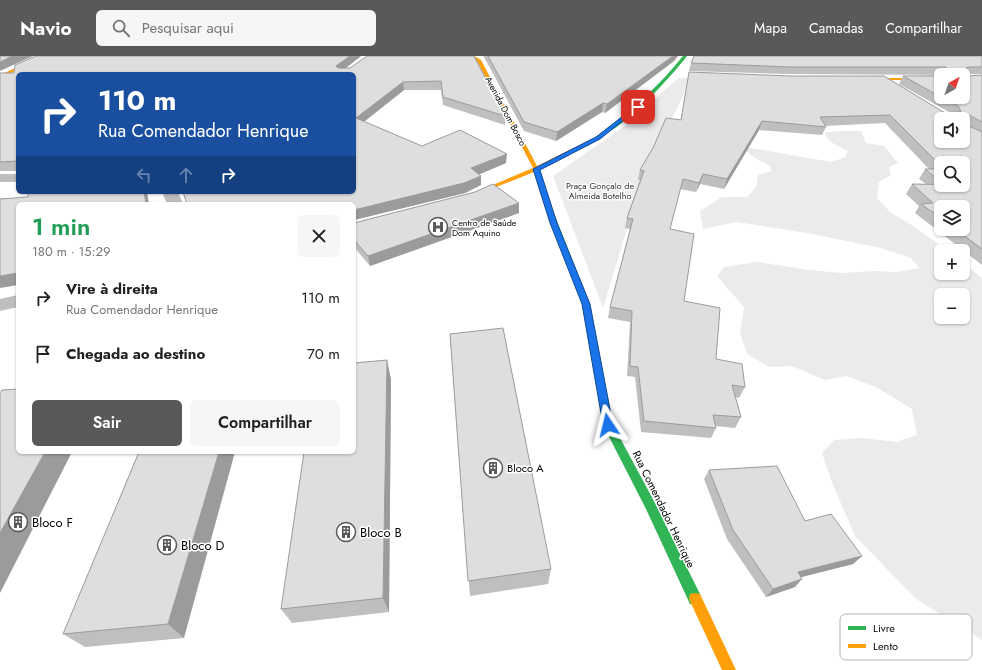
<!DOCTYPE html>
<html lang="pt">
<head>
<meta charset="utf-8">
<style>
	body { margin:0; font-family:Jost,sans-serif; background:#f6f6f6; color:#222; height:100vh; display:flex; flex-direction:column; font-size:15px; white-space:nowrap }
	* { box-sizing:border-box; margin:0 }
	p { font-size:13px; color:#767676 }
	.icon { flex:none; width:22px; height:22px; fill:none; stroke:currentColor; stroke-width:2; stroke-linecap:round; stroke-linejoin:round }
	.map { position:relative; flex:1; overflow:hidden }
	.drawer { position:absolute; left:16px; top:146px; width:340px; height:252px; display:flex; flex-direction:column; background:#fff; border-radius:6px; box-shadow:0 1px 3px #0004 }
	.drawer>* { flex:none }
	.top-card { position:absolute; left:16px; top:16px; width:340px; height:122px; border-radius:6px; box-shadow:0 1px 3px #0004; background:#1a4fa0; color:#fff; overflow:hidden }
	.needle { width:26px; rotate:40deg }
	.buttons { position:absolute; left:934px; top:12px; display:grid; gap:8px }
	.buttons a { display:grid; place-items:center; width:36px; height:36px; border-radius:6px; background:#fff; box-shadow:0 1px 3px #0004; font-size:20px }
	.pin { position:absolute; display:grid; place-items:center; width:34px; height:34px; color:#fff; margin:-17px; border-radius:8px; box-shadow:0 2px 6px #0006 }
	.me { position:absolute; width:44px; margin:-22px; rotate:350deg; stroke-linejoin:round; filter:drop-shadow(0 0 3px #0008) }
	.turn { display:flex; align-items:center; gap:14px; height:84px; padding:0 16px; font-size:18px }
	.turn .icon { width:52px; height:52px; stroke-width:2.5 }
	.turn b { display:block; font-size:28px; line-height:34px }
	.lanes { display:flex; align-items:center; height:38px; padding:0 16px; background:#0003; justify-content:center; gap:20px; direction:ltr }
	.lanes .off { opacity:.35 }
	.round { display:grid; place-items:center; flex:none; width:42px; height:42px; border-radius:6px; background:#f6f6f6 }
	.summary { display:flex; align-items:center; justify-content:space-between; height:68px; padding:0 16px }
	h1 { font-size:24px; font-weight:600; line-height:30px; color:#1e9e55 }
	.cta { display:flex; gap:8px; margin-top:auto; padding:8px 16px }
	.cta a { flex:1; height:46px; border-radius:6px; background:#595959; color:#fff; font-size:16px; font-weight:600; line-height:46px; text-align:center }
	.cta a+a { background:#f6f6f6; color:#222 }
	ul { padding:0; list-style:none }
	li { display:flex; align-items:center; gap:12px; height:56px; padding:0 16px }
	li div { flex:1 }
	li b { display:block; font-size:15px }
	li em { font-style:normal }
	header { display:flex; align-items:center; gap:24px; box-sizing:border-box; height:56px; padding:0 20px; background:#595959; color:#fff }
	header strong { font-size:19px }
	nav { display:flex; gap:22px; margin-inline-start:auto; font-size:14px }
	.search { width:280px; height:36px; background:#f6f6f6; display:flex; align-items:center; gap:10px; box-sizing:border-box; padding:0 14px; border-radius:6px; color:#767676; font-size:15px }
	.map>svg:first-child { display:block }
	.green { fill:#ebebeb; fill-rule:evenodd }
	.lines { fill:none; stroke-linecap:round; stroke-linejoin:round }
	.street { fill:#bebebe; fill-rule:evenodd }
	.fast { fill:#30b455; fill-rule:evenodd }
	.slow { fill:#ff9f0a; fill-rule:evenodd }
	.wall { fill:#bfbfbf; fill-rule:evenodd }
	.shaded-wall { fill:#9b9b9b }
	.building { fill:#dedede; stroke:#9b9b9b; fill-rule:evenodd }
	.route { fill:#1a73e8; stroke:#114b97 }
	.labels { text-anchor:middle; dominant-baseline:central; stroke-width:3; stroke-linejoin:round; paint-order:stroke }
	.far-street-label { font-size:9px; fill:#000; stroke:#fff }
	.far-park-label { font-size:9px; fill:#313131; stroke:#fff }
	.far-poi-label { font-size:9px; fill:#000; stroke:#fff; text-anchor:start }
	.poi-label { font-size:11px; fill:#000; stroke:#fff; text-anchor:start }
	.street-label { font-size:11px; fill:#000; stroke:#fff }
	.near-poi-label { font-size:13px; fill:#000; stroke:#fff; text-anchor:start }
	.key { fill:#fff; stroke:#b2b2b2; stroke-width:1 }
	.key-label { font-size:11px; fill:#000 }
</style>
</head>
<body>
<header>
<strong>Navio</strong>
<div class="search"><svg class="icon" aria-label="search" viewBox="0 0 24 24"><circle cx="10" cy="10" r="6"/><path d="M15 15l6 6"/></svg>Pesquisar aqui</div>
<nav><a>Mapa</a><a>Camadas</a><a>Compartilhar</a></nav>
</header>
<div class="map">
<svg width="982" height="614" viewBox="0 0 982 614">
	<rect width="100%" height="100%" fill="#fff"/>
	<!-- green -->
	<g class="green">
		<path d="M679,22H688L683,40L643,120L603,252L553,120L642,58L660,38Z"/>
		<path d="M849,75H861L866,87L884,90L898,107L889,111L891,119L879,126L877,142L891,157L910,168L948,195H941V217H963V207L982,222V584L916,543L855,480L833,429L822,397L834,384L862,382L897,386L917,379L912,353L876,331L846,320L825,324L792,310L770,311L748,299L740,278L744,251L717,220L724,211L757,206L809,214L842,217L873,215L896,216L919,212L911,202L881,192L807,177L737,166L703,173L700,155L722,141H747L756,131L758,119L772,115L770,110L755,102L744,94L745,91L832,106L845,101L848,95C838,89 828,88 825,76ZM941,239H963V261H941Z"/>
	</g>
	<g class="lines">
		<!-- street -->
		<g class="street">
			<rect x="0" y="118" width="18" height="8"/>
			<path d="M162,136H178L183,148H167Z"/>
			<path d="M18,239V251L0,255V243Z"/>
		</g>
		<!-- fast -->
		<g class="fast">
			<path d="M683,0H687C677,14 620,77 605,76V74C634,52 660,29 683,0Z"/>
			<path d="M550,153L553,155L590,248L613,369L654,445L700,538L701,543L700,548L695,549L690,548L646,453L603,369L582,248L547,155Z"/>
		</g>
		<!-- slow -->
		<g class="slow">
			<path d="M42,0H47L0,22V19Z"/>
			<path d="M469,0H474L481,4L537,110L596,81L605,74L610,75L600,83L539,114L553,155L552,156L547,155L534,116L469,142L464,141L533,112L477,5Z"/>
			<path d="M858,22H941V24H860Z"/>
			<path d="M695,537L700,538L736,614H722L689,543L690,538Z"/>
		</g>
	</g>
	<!-- wall -->
	<g class="wall">
		<path d="M361,0L346,12L474,0L505,60V69L443,49L441,34H404L364,66L422,90L506,107L479,118L481,129L465,137L354,164V18H18V115H0V17H14Z"/>
		<path d="M482,0H678L674,5L605,57L602,56L556,85L524,75L484,1Z"/>
		<path d="M982,0V18H967L968,20L982,19V209L915,157L919,150L906,138L912,128H926L919,123L925,113H929L885,67L825,70L826,71L822,79L759,74L724,133L700,128L696,136L680,133L670,173L684,245L716,303L745,331L739,342L735,341L741,361L735,372L715,370L716,372L711,382L641,376L635,321L627,320L630,266L608,262L610,251L630,173L625,172L627,162L640,124H638L640,114L681,64L689,16L945,57L949,56L899,28L903,20L963,19L787,18L689,15L691,7ZM941,107L963,129H941ZM941,151L963,173H941Z"/>
		<path d="M519,147V157L370,210L354,191V167Z"/>
		<path d="M450,278L551,513L548,528L470,540Z"/>
		<path d="M391,323L389,556L292,567L281,553Z"/>
		<path d="M139,396L184,582L85,591L63,578Z"/>
		<path d="M709,414L805,465L862,500L853,508L801,521L795,531L766,541L727,483L704,423Z"/>
	</g>
	<!-- shaded-wall -->
	<g class="shaded-wall">
		<path d="M12,0H33L0,15V6Z"/>
		<path d="M350,0H361L338,18L336,10Z"/>
		<path d="M673,0H678L674,5L605,57L607,48Z"/>
		<path d="M403,26L404,34L357,71L356,62Z"/>
		<path d="M603,47L602,56L556,85L557,76Z"/>
		<path d="M762,65L759,74L724,133L727,123Z"/>
		<path d="M507,98L506,107L471,122V112Z"/>
		<path d="M703,118L700,128L696,136L699,127Z"/>
		<path d="M481,120V129L465,137L354,164V154Z"/>
		<path d="M144,136H147L149,148H146Z"/>
		<path d="M519,147V157L370,210L368,200Z"/>
		<path d="M18,217V229L0,232V220Z"/>
		<path d="M387,304L391,323L389,556L383,542Z"/>
		<path d="M45,396H72L0,537V477Z"/>
		<path d="M219,396H235L184,582L168,568Z"/>
		<path d="M862,500L853,508L790,524L798,516Z"/>
		<path d="M802,523L795,531L766,541L773,533Z"/>
	</g>
	<!-- building -->
	<g class="building">
		<path d="M0,0H12L0,6Z"/>
		<path d="M36,0H350L336,10L338,12H350L367,0H474L505,60L443,41L441,25L403,26L356,62L422,90L460,74L507,98L471,112L481,120L464,127L354,154V148H187L183,136H354V18H18V105L0,106V17H14L15,9Z"/>
		<path d="M488,0H673L607,48L603,47L557,76L524,66Z"/>
		<path d="M694,0H982V11H968L966,12L968,20L982,19V66L969,59L967,60V69L982,76V193L955,173H963V151H941V162L921,148L933,147L912,128L963,129V107H941V110L890,59L820,61L826,71L762,65L727,123L703,118L699,127L683,123L670,173L694,178L684,245L720,252L716,303L742,308L745,331L732,329L741,361L713,359L716,372L644,365L638,311L630,310L632,255L610,251L633,163L627,162L644,115L640,114L654,90L666,62L681,64L689,16L790,20H884L945,57L959,56L961,55L958,50L941,41H963V19H946L947,18L946,11H790L691,7ZM941,63H963V85H941Z"/>
		<path d="M903,20H941V41Z"/>
		<path d="M925,113H941V126Z"/>
		<path d="M493,128L519,147L368,200L354,184V167L475,136Z"/>
		<path d="M28,136H144L146,148H18V217L0,220V143L28,141Z"/>
		<path d="M503,272L551,513L468,525L450,278Z"/>
		<path d="M387,304L383,542L281,553L304,396H354V307Z"/>
		<path d="M18,333V396H45L0,477V337L2,334Z"/>
		<path d="M139,396H219L168,568L63,578Z"/>
		<path d="M777,410L805,465L831,458L862,500L798,516L802,523L773,533L733,474L709,414Z"/>
	</g>
	<!-- route -->
	<path class="route" d="M636,50L640,51L600,83L540,114L557,167L590,248L613,369L612,372H605L603,369L582,248L550,167L533,113L596,81Z"/>
	<!-- icons -->
	<defs>
		<symbol id="hospital-ring" viewBox="-11 -11 22 22"><circle r="9.5" fill="#fff" stroke="#595959" stroke-width="1.5"/><path d="M-5-5h3v3.5h4V-5h3V5h-3V1.5h-4V5h-3Z" fill="#595959"/></symbol>
		<symbol id="building-ring" viewBox="-11 -11 22 22"><circle r="9.5" fill="#fff" stroke="#595959" stroke-width="1.5"/><path d="M-4-6H4V6H1V3H-1V6H-4ZM-2.5-4.3h1.7v1.8h-1.7ZM.8-4.3h1.7v1.8H.8ZM-2.5-1h1.7V.8h-1.7ZM.8-1h1.7V.8H.8Z" fill="#595959"/></symbol>
	</defs>
	<g fill-rule="evenodd">
		<use href="#hospital-ring" x="427" y="160" width="22" height="22"/>
		<use href="#building-ring" x="482" y="401" width="22" height="22"/>
		<use href="#building-ring" x="7" y="455" width="22" height="22"/>
		<use href="#building-ring" x="335" y="465" width="22" height="22"/>
		<use href="#building-ring" x="156" y="478" width="22" height="22"/>
	</g>
	<g class="labels">
		<!-- far-street labels -->
		<g class="far-street-label">
			<text transform="translate(506 55) rotate(62)">Avenida Dom Bosco</text>
		</g>
		<!-- far-park labels -->
		<g class="far-park-label">
			<text x="600" y="129">Praça Gonçalo de<tspan x="600" dy="10">Almeida Botelho</tspan></text>
		</g>
		<!-- far-poi labels -->
		<g class="far-poi-label">
			<text x="452" y="166">Centro de Saúde<tspan x="452" dy="10">Dom Aquino</tspan></text>
		</g>
		<!-- poi labels -->
		<g class="poi-label">
			<text x="507" y="412">Bloco A</text>
		</g>
		<!-- street labels -->
		<g class="street-label">
			<text transform="translate(664 453) rotate(64)">Rua Comendador Henrique</text>
		</g>
		<!-- near-poi labels -->
		<g class="near-poi-label">
			<text x="32" y="466">Bloco F</text>
			<text x="360" y="476">Bloco B</text>
			<text x="181" y="489">Bloco D</text>
		</g>
	</g>
	<!-- legend -->
	<rect x="840" y="558" width="132" height="46" rx="6" class="key"/>
	<rect x="848" y="570" width="18" height="4" fill="#30b455"/>
	<rect x="848" y="588" width="18" height="4" fill="#ff9f0a"/>
	<g class="key-label">
		<text x="873" y="576">Livre</text>
		<text x="873" y="594">Lento</text>
	</g>
</svg>
<div class="buttons">
<a><svg class="needle" viewBox="-14 -14 28 28"><path d="M0-13l5 13h-10z" fill="#e53935"/><path d="M0 13l5-13h-10z" fill="#767676"/></svg></a>
<a><svg class="icon" aria-label="sound" viewBox="0 0 24 24"><path d="M4 9h4l5-4v14l-5-4H4zM17 9q2 3 0 6"/></svg></a>
<a><svg class="icon" aria-label="search" viewBox="0 0 24 24"><circle cx="10" cy="10" r="6"/><path d="M15 15l6 6"/></svg></a>
<a><svg class="icon" aria-label="layers" viewBox="0 0 24 24"><path d="M12 4l9 5-9 5-9-5zM3 14l9 5 9-5"/></svg></a>
<a>+</a>
<a>−</a>
</div>
<div class="pin" style="left:638px;top:51px;background:#d93025"><svg class="icon" aria-label="arrive" viewBox="0 0 24 24"><path d="M6 21V4h12l-3 4 3 4H6"/></svg></div>
<svg class="me" style="left:608px;top:369px" viewBox="-20 -20 40 40"><path d="M0-17L14 15 0 8-14 15z" fill="#1a73e8" stroke="#fff" stroke-width="4"/></svg>
<div class="top-card">
<div class="turn"><svg class="icon" aria-label="right" viewBox="0 0 24 24"><path d="M7 20v-9h11M14 6l5 5-5 5"/></svg><div><b>110 m</b>Rua Comendador Henrique</div></div>
<div class="lanes"><svg class="icon off" aria-label="left" viewBox="0 0 24 24"><path d="M17 20v-9H6M10 6l-5 5 5 5"/></svg><svg class="icon off" aria-label="ahead" viewBox="0 0 24 24"><path d="M12 20V5M6 11l6-6 6 6"/></svg><svg class="icon" aria-label="right" viewBox="0 0 24 24"><path d="M7 20v-9h11M14 6l5 5-5 5"/></svg></div>
</div>
<section class="drawer">
<div class="summary"><div><h1>1 min</h1><p>180 m · 15:29</p></div><a class="round"><svg class="icon" aria-label="close" viewBox="0 0 24 24"><path d="M6 6l12 12M18 6L6 18"/></svg></a></div>
<ul>
<li><svg class="icon" aria-label="right" viewBox="0 0 24 24"><path d="M7 20v-9h11M14 6l5 5-5 5"/></svg><div><b>Vire à direita</b><p>Rua Comendador Henrique</p></div><em>110 m</em></li>
<li><svg class="icon" aria-label="arrive" viewBox="0 0 24 24"><path d="M6 21V4h12l-3 4 3 4H6"/></svg><div><b>Chegada ao destino</b></div><em>70 m</em></li>
</ul>
<div class="cta"><a>Sair</a><a>Compartilhar</a></div>
</section>
</div>
</body>
</html>
